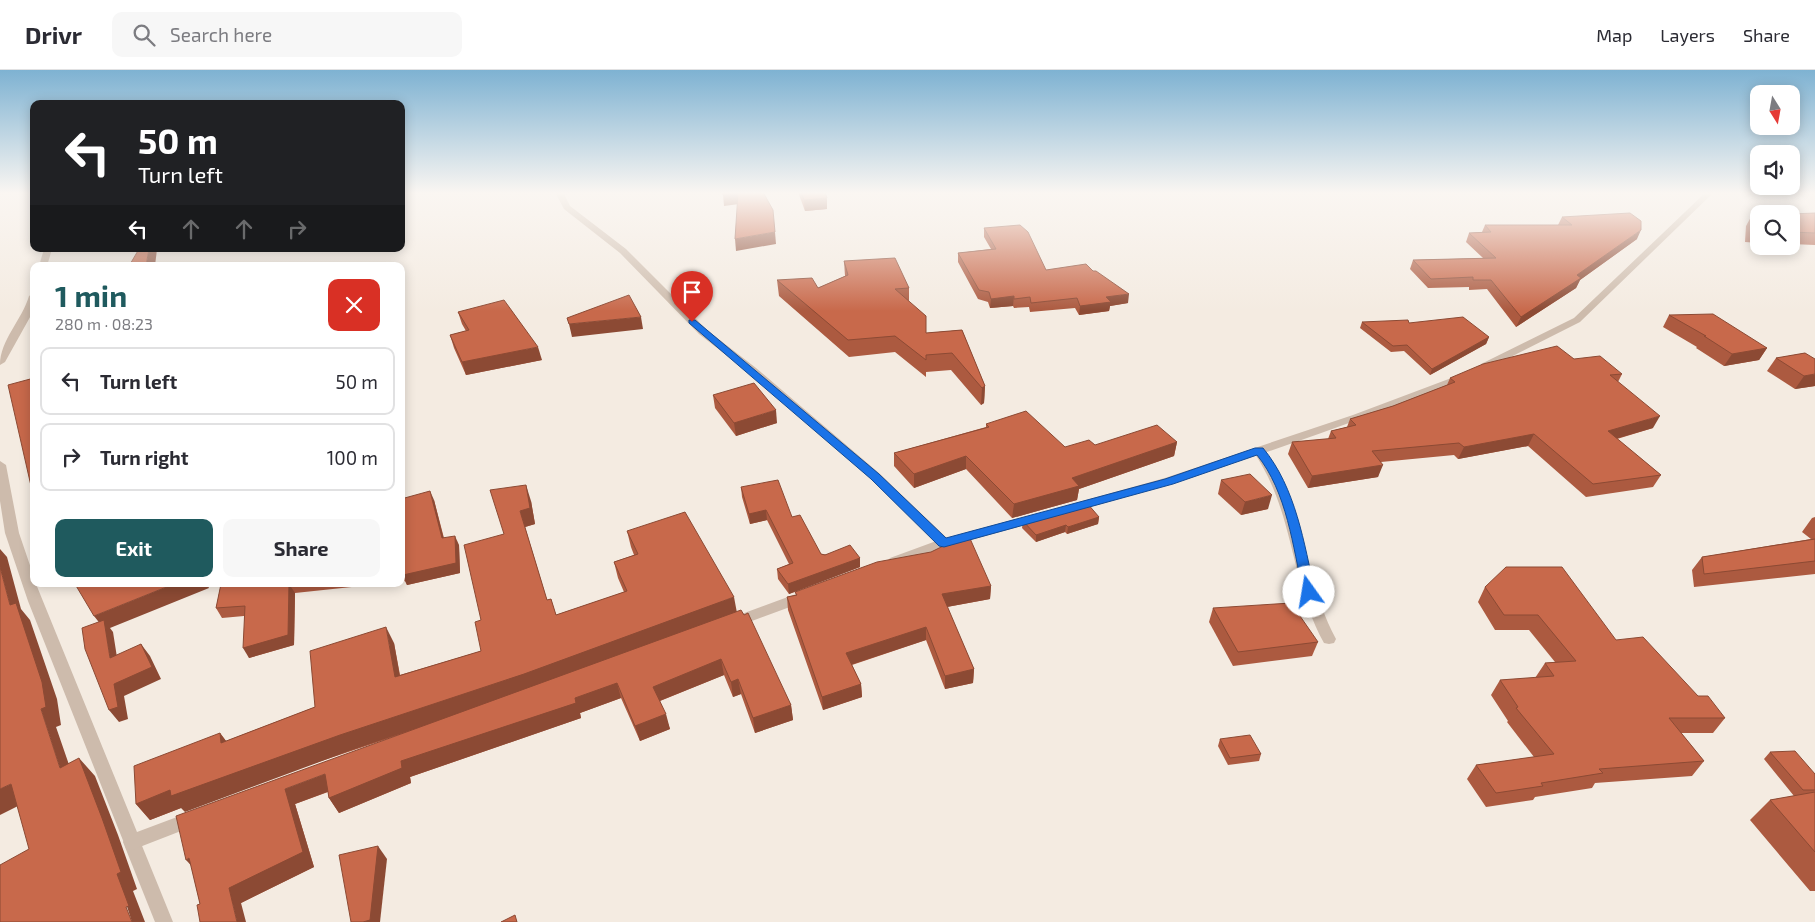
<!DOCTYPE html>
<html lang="en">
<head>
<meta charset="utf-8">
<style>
	body { margin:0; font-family:"Exo 2",sans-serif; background:#f7f7f7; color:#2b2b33; height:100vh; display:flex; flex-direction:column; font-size:19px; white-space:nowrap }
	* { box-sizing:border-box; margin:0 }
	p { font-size:16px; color:#7c7c81 }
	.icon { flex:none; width:28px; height:28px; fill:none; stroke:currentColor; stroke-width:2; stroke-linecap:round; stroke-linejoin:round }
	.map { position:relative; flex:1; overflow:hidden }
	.side { position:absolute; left:30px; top:192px; width:375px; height:325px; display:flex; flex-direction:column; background:#fff; border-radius:10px; box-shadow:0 2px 12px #0003 }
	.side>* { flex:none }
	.top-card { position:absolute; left:30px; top:30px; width:375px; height:152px; border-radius:10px; box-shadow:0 2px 12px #0003; background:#202124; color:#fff; overflow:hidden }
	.needle { width:32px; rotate:169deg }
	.tools { position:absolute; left:1750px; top:15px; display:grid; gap:10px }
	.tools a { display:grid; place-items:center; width:50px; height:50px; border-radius:10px; background:#fff; box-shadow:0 2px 12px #0003; font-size:25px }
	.pin { position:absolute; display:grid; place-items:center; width:42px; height:42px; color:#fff; margin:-51px -21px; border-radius:50% 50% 50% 0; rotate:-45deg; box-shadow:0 0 5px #0007 }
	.pin .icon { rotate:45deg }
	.me { position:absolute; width:55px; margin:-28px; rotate:347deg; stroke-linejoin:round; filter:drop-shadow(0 0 4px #0008) }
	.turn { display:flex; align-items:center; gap:18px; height:105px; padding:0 25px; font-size:22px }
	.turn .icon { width:65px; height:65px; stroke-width:2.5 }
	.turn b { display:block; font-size:35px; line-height:42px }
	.lanes { display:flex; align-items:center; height:48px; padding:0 25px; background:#0003; justify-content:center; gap:25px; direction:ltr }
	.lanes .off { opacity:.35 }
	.round { display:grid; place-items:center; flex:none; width:52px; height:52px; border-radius:10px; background:#f7f7f7 }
	.headline { display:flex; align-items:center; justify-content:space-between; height:85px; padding:0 25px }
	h1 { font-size:30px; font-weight:700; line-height:38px; color:#1f5a5e }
	.action { display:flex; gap:10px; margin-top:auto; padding:10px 25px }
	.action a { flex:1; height:58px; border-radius:10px; background:#1f5a5e; color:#fff; font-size:20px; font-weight:700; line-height:58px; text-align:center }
	.action a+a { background:#f7f7f7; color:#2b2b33 }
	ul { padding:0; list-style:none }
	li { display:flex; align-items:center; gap:15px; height:68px; margin:0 10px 8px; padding:0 15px; border:2px solid #e1e1e2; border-radius:10px }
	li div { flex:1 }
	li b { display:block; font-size:19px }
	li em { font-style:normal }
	header { display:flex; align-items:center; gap:30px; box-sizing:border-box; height:70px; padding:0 25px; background:#fff; border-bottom:1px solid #e1e1e2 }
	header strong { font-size:24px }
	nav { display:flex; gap:28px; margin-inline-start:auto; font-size:18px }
	.search { width:350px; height:45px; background:#f7f7f7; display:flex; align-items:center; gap:12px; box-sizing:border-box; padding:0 18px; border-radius:10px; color:#7c7c81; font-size:19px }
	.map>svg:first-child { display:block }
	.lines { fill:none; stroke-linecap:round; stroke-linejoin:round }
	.minor { fill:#cdbbac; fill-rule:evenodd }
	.tertiary { fill:#cdbbac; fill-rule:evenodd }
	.wall { fill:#ac5a40 }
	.shaded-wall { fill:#8c4a34 }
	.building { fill:#c8694b; stroke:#8c4a34 }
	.route { fill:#1a73e8; stroke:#114b97 }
</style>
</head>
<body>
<header>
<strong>Drivr</strong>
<div class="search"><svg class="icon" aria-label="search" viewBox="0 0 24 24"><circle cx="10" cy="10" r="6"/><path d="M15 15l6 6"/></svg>Search here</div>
<nav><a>Map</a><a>Layers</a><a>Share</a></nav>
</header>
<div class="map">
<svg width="1815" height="852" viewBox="0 0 1815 852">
	<rect width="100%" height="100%" fill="#f4ebe1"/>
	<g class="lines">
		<!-- minor -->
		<g class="minor">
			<path d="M555,122H563L570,136L626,179L707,260L756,298L879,403L949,470L951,473L949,476H939L871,409L748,302L699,264L620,183L564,139Z"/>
			<path d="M44,179H52L47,196H39Z"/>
			<path d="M34,223V240L5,292L0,295C0,270 22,250 29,226Z"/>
			<path d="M1259,377L1263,378C1307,439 1302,505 1336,569L1334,573L1329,574L1324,573C1289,509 1295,442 1253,381Z"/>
			<path d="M132,764L138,766L173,852H155L123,772L126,766Z"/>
		</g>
		<!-- tertiary -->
		<g class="tertiary">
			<path d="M1706,122H1714L1580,252L1489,298H1481V294L1574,248Z"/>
			<path d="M1462,304L1467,307L1466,309C1336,359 1206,406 1072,442L1066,438L1068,435L1165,408L1353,345Z"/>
			<path d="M0,391L6,395L19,463L34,507V514H36L137,762L193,741L199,744L202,749L199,754L132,780L126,778L28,531L5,463L0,431Z"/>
			<path d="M1038,443L1044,447L1043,450L949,476L895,496L890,494L888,491L890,488L939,470Z"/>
			<path d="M804,521L809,522L811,526L809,530L733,558L728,557L726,553L728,549Z"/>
		</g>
	</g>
	<!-- wall -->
	<g class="wall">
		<path d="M798,122H825L827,128V139L805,141Z"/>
		<path d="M1815,143V175L1791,174V144Z"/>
		<path d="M1759,144V173L1745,172L1746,156L1752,145Z"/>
		<path d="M1562,147L1637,169L1580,210L1576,218L1516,257L1487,219L1469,220V217L1428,218L1410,199L1413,190L1483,188L1466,172L1469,163L1482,162L1485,155H1558Z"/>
		<path d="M984,158L1046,200L1093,201L1128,233L1110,236L1109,241L1079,245L1075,238L1030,242L1029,237L1014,238L1013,236L990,238L988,232L978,229L958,192V183L991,179L984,167Z"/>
		<path d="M844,191L909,218V231L926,263L962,260L985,316L984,333L981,335L951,300L926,302V307L895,282L849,287L779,226L777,210L818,218L845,206Z"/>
		<path d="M458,242L542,290L466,305L454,278L450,265L466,261L462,254Z"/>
		<path d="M1669,245L1767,278L1759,290L1724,296L1696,278L1697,277L1663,257Z"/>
		<path d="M1362,252L1409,253L1489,267L1486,274L1430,305L1404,281L1391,282L1360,258Z"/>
		<path d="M1805,283L1815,316L1795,319L1767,301L1776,288Z"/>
		<path d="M1574,289L1622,304L1618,312L1653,358L1617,369L1661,405L1653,417L1586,427L1528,376L1458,389L1454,385L1381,392L1378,407L1308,418L1288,384L1292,372L1328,369L1331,361L1347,357L1350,349L1393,336L1447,315L1450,308Z"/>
		<path d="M713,325L777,353L736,366L715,338Z"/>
		<path d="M986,354L1065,377L1177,372L1174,386L1079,419L1077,430L1012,448L966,399L914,418L894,396V383L986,357Z"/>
		<path d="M1221,410L1268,439L1241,445L1218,424Z"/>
		<path d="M741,417L792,447L821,484L860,488V497L789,524L778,509L777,499L789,494L767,450L750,454L742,427Z"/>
		<path d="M401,429L434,430L444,468L459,475L460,503L407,515L405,511L401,512Z"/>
		<path d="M531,431L535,454L525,457L547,530L551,529L556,545L624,522L618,508L614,492L634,485L631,477L627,461L736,542L791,635L793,650L755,663L741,624L733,627L724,605L660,631L670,659L640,671L621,628L580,643L581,648L410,707L411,713L339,743L329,728L328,722L295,734L314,797L241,833L200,834L191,795L402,664L181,738L150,750L136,734L220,663L226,671L315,637L394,573L400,605L481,581V550L504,464Z"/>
		<path d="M1099,447L1098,454L1067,464L1065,462L1036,472L1022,458L1023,451Z"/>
		<path d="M1815,447V504L1694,517L1692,500L1702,487L1811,469L1802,462L1812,448Z"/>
		<path d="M221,514H380L295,523L294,575L249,588L244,546L222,548L216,538Z"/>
		<path d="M991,516L990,529L947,537L974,599L973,613L945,619L926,570L852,595L861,614L862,627L823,640L788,540L787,527L796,525L795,522Z"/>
		<path d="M1485,517L1616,570L1698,626L1725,648L1713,663H1681L1704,691L1692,706L1595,713L1592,718L1535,727L1533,730L1486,737L1467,709L1476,695L1534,687L1507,652L1508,651L1491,625L1500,610L1535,608L1545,593L1555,592L1529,560H1495L1478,532Z"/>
		<path d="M1213,538L1318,572L1312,586L1233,596L1209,552Z"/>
		<path d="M1220,669L1261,684L1259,691L1228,695L1218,676Z"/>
		<path d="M1770,682L1815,704V821H1810L1750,750L1770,730L1794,726L1764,689Z"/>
	</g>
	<!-- shaded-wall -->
	<g class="shaded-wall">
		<path d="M738,123L739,134L724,136L723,125Z"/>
		<path d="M827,128V139L805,141L804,130Z"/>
		<path d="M1641,160L1637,169L1580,210L1576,218L1516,257L1521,247L1577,205Z"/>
		<path d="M775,162L776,174L736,181L735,169Z"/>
		<path d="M149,179H157L155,196H146Z"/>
		<path d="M1129,224L1128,233L1110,236L1109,241L1079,245L1080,236L1106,227Z"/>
		<path d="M1014,226L1013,236L990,238L991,229Z"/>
		<path d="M641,247L643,259L572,267L569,254Z"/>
		<path d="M1489,267L1486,274L1430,305L1432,299Z"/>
		<path d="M538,277L542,290L466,305L462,292Z"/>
		<path d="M1767,278L1759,290L1724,296L1732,284Z"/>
		<path d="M1815,304V316L1795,319L1804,306Z"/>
		<path d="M985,316L984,333L981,335L982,318Z"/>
		<path d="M776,340L777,353L736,366L734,353Z"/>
		<path d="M1660,346L1653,358L1601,373L1608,361Z"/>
		<path d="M1534,364L1528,376L1458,389L1464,377Z"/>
		<path d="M1177,372L1174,386L1079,419L1077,430L1012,448L1014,434L1072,408Z"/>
		<path d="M966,386V399L914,418V404Z"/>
		<path d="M1383,395L1378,407L1308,418L1312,406Z"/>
		<path d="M526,415L531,431L535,454L525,457L520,441Z"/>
		<path d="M430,421L434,430L446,478L442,468Z"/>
		<path d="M1272,425L1268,439L1241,445L1245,432Z"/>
		<path d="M766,440L767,450L750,454L749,444Z"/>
		<path d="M1099,447L1098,454L1067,464L1068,457Z"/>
		<path d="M1066,455L1065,462L1036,472V465Z"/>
		<path d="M455,466L459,475L460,503L407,515L403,505Z"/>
		<path d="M0,479L7,487L21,539L30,550L57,629L61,655L56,657L76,715L60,698L41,639L10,535L0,497Z"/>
		<path d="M860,488V497L789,524L788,514Z"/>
		<path d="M174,514H207L209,518L110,558L113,562L119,600L110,588L105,560L94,546Z"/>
		<path d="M289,514L295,523L294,575L249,588L243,578Z"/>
		<path d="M991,516L990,529L941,538L942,524Z"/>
		<path d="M734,527L737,543L530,620L349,681L185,742L181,738L150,750L136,734L170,720L340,665Z"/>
		<path d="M386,557L394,573L403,624L395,607Z"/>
		<path d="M926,557V570L847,596L846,583Z"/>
		<path d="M141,574L150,586L161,609L124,626L128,649L119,652L109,640L114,614Z"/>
		<path d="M721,589L724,605L657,632L653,617Z"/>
		<path d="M974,599L973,613L945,619V606Z"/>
		<path d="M738,609L741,624L733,627L731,612Z"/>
		<path d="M617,613L621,628L580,643L581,648L410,707L411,713L339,743L329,728L401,691Z"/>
		<path d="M861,614L862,627L823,640L822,627Z"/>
		<path d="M791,635L793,650L755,663L753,648Z"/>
		<path d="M666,644L670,659L640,671L635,656Z"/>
		<path d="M220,663L232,679L221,673Z"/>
		<path d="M79,688L95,706L118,765L137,819L133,821L145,852H132Z"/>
		<path d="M325,704L335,719L295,734L314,797L241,833L246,852H237L229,818L285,719Z"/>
		<path d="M11,714L28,731L0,745V719Z"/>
		<path d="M378,776L387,789L380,852H363Z"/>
		<path d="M189,788L199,804L186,790Z"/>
	</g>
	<!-- building -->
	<g class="building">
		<path d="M722,122H763L773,140L775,162L735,169L738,123L723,125Z"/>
		<path d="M801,122H825L827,128L804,130Z"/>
		<path d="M1630,143L1641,151V160L1577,205L1581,208L1521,247L1491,210H1473V207L1431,209L1413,190L1496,188L1469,163L1491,162L1485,155H1572L1562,147Z"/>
		<path d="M1815,143V163L1791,162V144Z"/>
		<path d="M1759,144V161H1752V145Z"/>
		<path d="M1020,155L1028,162L1046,200L1086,194L1093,201H1096L1129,224L1106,227L1111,232L1080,236L1077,228L1031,233L1030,227L1014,229V226L991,229L989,222L979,220L958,183L996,179L984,158Z"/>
		<path d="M139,179H149L146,196H129Z"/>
		<path d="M895,188L909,218L895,219L926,246V263L962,260L985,316L982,318L952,283L926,285V290L895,266L848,270L777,210L812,208L818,218L848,205L844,191Z"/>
		<path d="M629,225L641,247L569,254L567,248Z"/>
		<path d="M504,230L538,277L462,292L450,265L469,260L458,242Z"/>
		<path d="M1713,244L1767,278L1732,284L1704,266H1706L1669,245Z"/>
		<path d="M1463,247L1489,267L1432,299L1407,275L1393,276L1362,252L1408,250L1409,253Z"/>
		<path d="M1557,276L1574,289L1600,286L1622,304L1610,305L1660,346L1608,361L1661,405L1593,414L1534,364L1464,377L1459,373L1372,381L1383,395L1312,406L1292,372L1336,368L1331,361L1356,355L1350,349L1393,336L1455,312L1450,308L1483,294Z"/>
		<path d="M1805,283L1815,289V304L1804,306L1776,288Z"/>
		<path d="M34,308V429L8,315Z"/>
		<path d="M754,313L776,340L734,353L713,325Z"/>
		<path d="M1026,341L1065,377L1089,370L1095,375L1157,355L1177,372L1072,408L1079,416L1014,434L966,386L914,404L894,383L989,357L986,354Z"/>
		<path d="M1250,404L1272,425L1245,432L1221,410Z"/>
		<path d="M778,410L792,447L800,445L821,484L825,485L850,475L860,488L788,514L777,499L793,493L766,440L749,444L741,417Z"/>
		<path d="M526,415L530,438L520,441L547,530L551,529L556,545L627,521L614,492L638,484L627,461L685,442L734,527L524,604L340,665L171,726L170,720L136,734L134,696L220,663L221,673L315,637L310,581L386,557L395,607L481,581L475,552L481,550L464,475L504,464L490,420Z"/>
		<path d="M430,421L442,468L455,466L456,493L403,505V501H401V429Z"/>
		<path d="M1087,433L1099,447L1068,457L1066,455L1036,465L1023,451Z"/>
		<path d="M968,464L991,516L942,524L974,599L945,606L926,557L846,583L861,614L822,627L787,527L797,525L795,522L877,492L931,482Z"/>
		<path d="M1815,469V491L1704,504L1702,487Z"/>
		<path d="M0,497L10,535L16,533L42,612L46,637L41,639L60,698L79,688L102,748L121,802L117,804L129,836L126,837L132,852H0V795L29,779L11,714L0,719Z"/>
		<path d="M1506,497H1562L1616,570L1643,567L1698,626H1708L1725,648H1669L1704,691L1599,699L1603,703L1541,713L1543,716L1496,723L1476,695L1554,684L1516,638L1518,637L1500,610L1554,606L1545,593L1576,591L1538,545H1504L1485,517Z"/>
		<path d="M75,514H174L94,546Z"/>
		<path d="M221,514H289L288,565L243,578L245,536L216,538Z"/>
		<path d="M1291,533L1318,572L1238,582L1213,538Z"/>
		<path d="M741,540L744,545L748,543L791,635L753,648L738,609L731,612L721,589L653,617L666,644L635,656L617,613L575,628L576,633L401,691L402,698L329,728L325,704L285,719L303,782L229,818L237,852H200L197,835L200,834L189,788L186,790L176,746Z"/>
		<path d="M104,550L110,588L141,574L152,597L114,614L118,637L109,640L85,579L82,558Z"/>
		<path d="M1250,665L1261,684L1230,688L1220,669Z"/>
		<path d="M1795,681L1815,704V720H1803L1770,682Z"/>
		<path d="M1815,722V782L1770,730Z"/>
		<path d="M378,776L370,850L363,852H351L339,785Z"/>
		<path d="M515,845L517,852H501Z"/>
	</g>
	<!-- sky -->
	<linearGradient id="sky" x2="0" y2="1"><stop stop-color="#7eb2d2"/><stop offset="0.51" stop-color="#faf6f2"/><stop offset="1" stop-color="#faf6f2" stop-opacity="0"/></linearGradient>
	<rect width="1815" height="241" fill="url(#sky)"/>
	<!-- route -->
	<path class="route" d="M689,250H695L879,404L946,468L1165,409L1255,378H1263C1296,418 1304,473 1315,522L1309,527L1303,522C1293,477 1287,422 1257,385L1173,414L944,477L939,476L871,409L689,253Z"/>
</svg>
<div class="tools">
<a><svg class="needle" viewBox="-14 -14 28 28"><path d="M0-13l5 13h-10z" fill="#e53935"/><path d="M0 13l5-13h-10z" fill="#7c7c81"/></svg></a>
<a><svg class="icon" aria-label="sound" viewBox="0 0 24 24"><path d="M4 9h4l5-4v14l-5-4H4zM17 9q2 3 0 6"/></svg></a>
<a><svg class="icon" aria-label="search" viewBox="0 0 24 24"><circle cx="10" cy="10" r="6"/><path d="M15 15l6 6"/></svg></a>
</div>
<div class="pin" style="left:692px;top:252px;background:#d93025"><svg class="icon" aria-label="arrive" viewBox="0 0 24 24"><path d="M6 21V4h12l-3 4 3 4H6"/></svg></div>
<svg class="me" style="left:1309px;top:522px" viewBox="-20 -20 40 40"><circle r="19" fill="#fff"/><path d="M0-13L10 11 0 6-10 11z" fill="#1a73e8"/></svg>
<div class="top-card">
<div class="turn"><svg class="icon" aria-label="left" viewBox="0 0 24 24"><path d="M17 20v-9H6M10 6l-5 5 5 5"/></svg><div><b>50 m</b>Turn left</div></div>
<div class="lanes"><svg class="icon" aria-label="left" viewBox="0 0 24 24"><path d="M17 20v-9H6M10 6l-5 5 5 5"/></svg><svg class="icon off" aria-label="ahead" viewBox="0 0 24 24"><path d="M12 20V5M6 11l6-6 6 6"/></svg><svg class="icon off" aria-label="ahead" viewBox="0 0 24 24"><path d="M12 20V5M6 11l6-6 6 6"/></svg><svg class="icon off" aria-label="right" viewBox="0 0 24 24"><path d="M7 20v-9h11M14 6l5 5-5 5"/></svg></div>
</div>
<section class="side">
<div class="headline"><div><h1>1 min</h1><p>280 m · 08:23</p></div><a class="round" style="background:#d93025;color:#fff"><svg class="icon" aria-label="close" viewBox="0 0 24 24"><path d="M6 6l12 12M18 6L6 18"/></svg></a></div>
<ul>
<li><svg class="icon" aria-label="left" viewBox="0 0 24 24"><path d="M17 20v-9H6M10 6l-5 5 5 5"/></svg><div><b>Turn left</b></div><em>50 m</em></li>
<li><svg class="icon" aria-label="right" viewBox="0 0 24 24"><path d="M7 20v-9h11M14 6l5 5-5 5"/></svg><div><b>Turn right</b></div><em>100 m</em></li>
</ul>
<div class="action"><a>Exit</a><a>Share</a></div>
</section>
</div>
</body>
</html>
